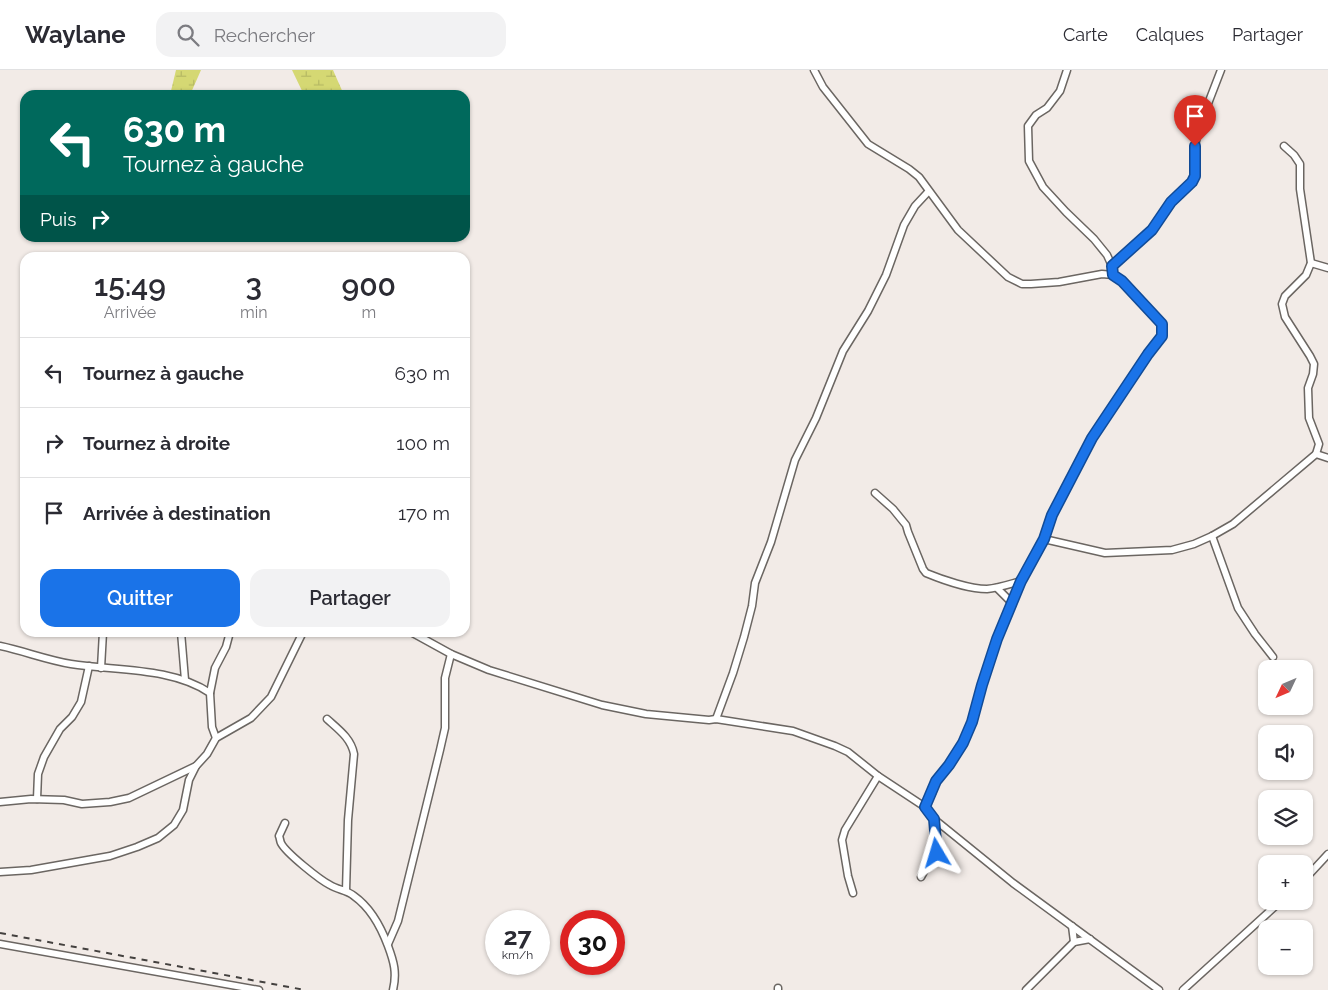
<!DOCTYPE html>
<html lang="fr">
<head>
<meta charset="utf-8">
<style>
	body { margin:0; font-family:Raleway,sans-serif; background:#f2f2f3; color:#2b2b33; height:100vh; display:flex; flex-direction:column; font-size:19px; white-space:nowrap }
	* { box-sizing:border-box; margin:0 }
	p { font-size:16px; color:#7c7c81 }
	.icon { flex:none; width:28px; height:28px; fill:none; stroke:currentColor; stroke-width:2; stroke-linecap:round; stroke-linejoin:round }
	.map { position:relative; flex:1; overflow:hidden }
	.details { position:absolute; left:20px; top:182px; width:450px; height:385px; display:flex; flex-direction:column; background:#fff; border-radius:15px; box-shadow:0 1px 4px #0004 }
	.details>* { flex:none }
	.guide { position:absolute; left:20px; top:20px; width:450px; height:152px; border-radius:15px; box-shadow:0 1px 4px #0004; background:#00695c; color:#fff; overflow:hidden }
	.needle { width:32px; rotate:226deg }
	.tools { position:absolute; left:1258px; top:590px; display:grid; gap:10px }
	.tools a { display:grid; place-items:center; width:55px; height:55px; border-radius:10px; background:#fff; box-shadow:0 1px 4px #0004; font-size:25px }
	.speed { position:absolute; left:485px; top:840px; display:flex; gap:10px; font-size:25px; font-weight:700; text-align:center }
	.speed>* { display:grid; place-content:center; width:65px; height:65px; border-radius:50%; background:#fff; box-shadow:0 1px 4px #0004; line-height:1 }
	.speed small { font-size:12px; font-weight:400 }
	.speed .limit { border:8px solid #d22; background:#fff; color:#111 }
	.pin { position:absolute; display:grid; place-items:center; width:42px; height:42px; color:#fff; margin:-51px -21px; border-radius:50% 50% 50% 0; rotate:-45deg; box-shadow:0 0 5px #0007 }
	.pin .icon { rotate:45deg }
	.me { position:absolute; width:55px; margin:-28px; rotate:353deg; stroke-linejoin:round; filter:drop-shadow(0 0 4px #0008) }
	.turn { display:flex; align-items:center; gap:18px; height:105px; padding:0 20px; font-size:22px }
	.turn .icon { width:65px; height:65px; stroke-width:2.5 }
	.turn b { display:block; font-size:35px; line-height:42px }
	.then { display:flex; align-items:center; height:48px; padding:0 20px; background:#0003; gap:10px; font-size:19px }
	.eta { display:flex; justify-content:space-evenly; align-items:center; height:85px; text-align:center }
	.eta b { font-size:30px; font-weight:600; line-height:35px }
	.primary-button { display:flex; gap:10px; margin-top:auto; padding:10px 20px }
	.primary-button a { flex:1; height:58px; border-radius:15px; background:#1a73e8; color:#fff; font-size:20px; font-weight:600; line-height:58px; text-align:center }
	.primary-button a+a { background:#f2f2f3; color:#2b2b33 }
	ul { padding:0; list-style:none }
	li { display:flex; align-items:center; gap:15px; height:70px; padding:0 20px; border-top:1px solid #e1e1e2 }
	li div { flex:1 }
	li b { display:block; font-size:19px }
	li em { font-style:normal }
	header { display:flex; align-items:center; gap:30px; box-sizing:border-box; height:70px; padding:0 25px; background:#fff; border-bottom:1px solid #e1e1e2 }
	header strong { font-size:24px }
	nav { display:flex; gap:28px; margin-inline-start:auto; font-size:18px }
	.search { width:350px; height:45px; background:#f2f2f3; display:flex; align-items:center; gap:12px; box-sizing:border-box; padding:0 18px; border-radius:15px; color:#7c7c81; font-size:19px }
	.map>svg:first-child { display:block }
	.wetland { fill:url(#wetland-marsh) }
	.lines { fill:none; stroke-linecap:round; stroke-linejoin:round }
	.minor-casing { stroke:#6b6662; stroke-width:9 }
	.minor { stroke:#fff; stroke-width:6 }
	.rail { stroke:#44413f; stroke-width:2; stroke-dasharray:6 6; stroke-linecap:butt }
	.route-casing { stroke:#114b97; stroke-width:12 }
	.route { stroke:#1a73e8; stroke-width:9 }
</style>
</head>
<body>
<header>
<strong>Waylane</strong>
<div class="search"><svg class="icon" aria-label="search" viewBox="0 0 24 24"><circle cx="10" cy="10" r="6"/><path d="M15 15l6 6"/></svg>Rechercher</div>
<nav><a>Carte</a><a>Calques</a><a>Partager</a></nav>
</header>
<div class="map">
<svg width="1328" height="920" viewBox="0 0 1328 920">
	<defs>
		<pattern id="wetland-marsh" width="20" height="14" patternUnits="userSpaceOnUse" patternTransform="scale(1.25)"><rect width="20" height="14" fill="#d5d873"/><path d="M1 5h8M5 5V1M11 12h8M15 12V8" fill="none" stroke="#b6b963"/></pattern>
	</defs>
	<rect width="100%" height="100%" fill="#f2ebe7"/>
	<!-- wetland -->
	<g class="wetland">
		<path d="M176,0H201L190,25H170Z"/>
		<path d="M292,0H333L344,25H304Z"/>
	</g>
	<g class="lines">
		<defs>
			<g id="minor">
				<path d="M814,0L823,17L868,74L909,99L919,107L958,160L1008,207L1022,214H1031L1059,212L1102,204L1113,205L1122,211L1162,254V266L1149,284L1092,368L1052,445L1044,469L1021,511L997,569L982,615L972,652L963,673L949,695L936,711L932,723L925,737"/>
				<path d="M1067,0L1060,21L1047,38L1036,45L1028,56L1029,91L1043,117L1066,142L1094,169L1107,185L1112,196L1113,205"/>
				<path d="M1284,76L1294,85L1300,94V119L1311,193L1306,205L1285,226L1282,234L1285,247L1310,286L1314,294L1313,304L1308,318L1309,348L1319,374L1316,384"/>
				<path d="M1311,193L1328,198"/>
				<path d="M1112,196L1152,160L1171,132L1192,113L1195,106V76L1199,57L1221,0"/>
				<path d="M875,423L893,439L906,455L908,462L923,499L926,503C943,510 970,519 987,519C999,518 1010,514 1021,511"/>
				<path d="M1212,466L1238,538L1255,564L1273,587"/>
				<path d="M1044,469L1105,483L1172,480L1194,474L1212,466L1233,454L1316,384L1328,388"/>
				<path d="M997,518L1012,533"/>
				<path d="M181,562L185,610"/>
				<path d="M411,562L451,584L489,600L602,635L646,644L709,650L716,649L793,661L835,676L848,682L878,706L925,737L934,749L1013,813L1159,920"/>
				<path d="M0,576C24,581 47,590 71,594C116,601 172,597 210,623L212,657L216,668"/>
				<path d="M101,598L103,562"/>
				<path d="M210,623L215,598L226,577L230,562"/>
				<path d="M327,649C338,659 351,668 354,684L348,750L346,821"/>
				<path d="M716,649L733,603L744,567L752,536L755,513L771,472L795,390L816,348L843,281L868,241L886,205L904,155L915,136L928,122"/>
				<path d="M37,729L38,704L44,687L60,659L72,647L81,632L89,596"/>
				<path d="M0,732L31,729L64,730L82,734L110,732L129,728L196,696"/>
				<path d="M285,753L279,766C280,768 280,771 281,773C286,783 320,810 330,815C338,820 347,820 354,826C371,838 381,857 388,876C394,892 397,903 393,920"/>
				<path d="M0,802L31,800L110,786L137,777L158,768L174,755L183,740L189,710L196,696L207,684L216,668L251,648L271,627L303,562"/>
				<path d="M921,807L927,796L933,792L937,783L934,749"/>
				<path d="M1304,810L1328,784"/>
				<path d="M853,823L848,806L842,770L845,760L878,706"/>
				<path d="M1072,856L1074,872"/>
				<path d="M0,874L259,920"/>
				<path d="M388,874L398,851L440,680L445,658V608L451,584"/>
				<path d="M778,918V920"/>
				<path d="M1026,920L1074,872L1090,869"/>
				<path d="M1183,920L1281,831"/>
			</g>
		</defs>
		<!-- minor casing -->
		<use href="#minor" class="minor-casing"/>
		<!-- minor -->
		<use href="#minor" class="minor"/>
		<!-- rail -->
		<path class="rail" d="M0,863L305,920"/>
	</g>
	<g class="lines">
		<defs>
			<path id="route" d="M937,783L934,749L925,737L936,711L949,695L963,673L972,652L982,615L997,569L1021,511L1044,469L1052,445L1092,368L1148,284L1162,266V254L1122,211L1113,205L1112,196L1152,160L1171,132L1192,112L1195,106V76"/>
		</defs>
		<!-- route casing -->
		<use href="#route" class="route-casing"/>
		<!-- route -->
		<use href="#route" class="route"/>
	</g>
</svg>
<div class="tools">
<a><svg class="needle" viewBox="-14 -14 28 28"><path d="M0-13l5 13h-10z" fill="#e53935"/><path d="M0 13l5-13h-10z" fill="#7c7c81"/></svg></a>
<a><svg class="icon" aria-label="sound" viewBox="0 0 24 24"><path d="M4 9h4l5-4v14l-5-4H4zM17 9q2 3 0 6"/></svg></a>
<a><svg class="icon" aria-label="layers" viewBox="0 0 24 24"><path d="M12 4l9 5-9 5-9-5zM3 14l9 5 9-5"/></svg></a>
<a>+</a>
<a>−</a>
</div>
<div class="speed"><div>27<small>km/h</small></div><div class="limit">30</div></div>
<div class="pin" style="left:1195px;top:76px;background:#d93025"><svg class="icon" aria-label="arrive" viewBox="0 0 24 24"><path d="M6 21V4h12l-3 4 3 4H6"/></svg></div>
<svg class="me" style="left:937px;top:783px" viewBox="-20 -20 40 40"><path d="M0-17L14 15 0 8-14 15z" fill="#1a73e8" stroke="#fff" stroke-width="4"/></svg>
<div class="guide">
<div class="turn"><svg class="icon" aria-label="left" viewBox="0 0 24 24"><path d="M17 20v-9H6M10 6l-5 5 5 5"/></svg><div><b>630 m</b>Tournez à gauche</div></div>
<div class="then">Puis<svg class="icon" aria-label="right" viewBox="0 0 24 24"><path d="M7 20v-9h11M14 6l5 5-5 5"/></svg></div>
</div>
<section class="details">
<div class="eta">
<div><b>15:49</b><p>Arrivée</p></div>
<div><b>3</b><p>min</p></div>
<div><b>900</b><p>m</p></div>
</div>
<ul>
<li><svg class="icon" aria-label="left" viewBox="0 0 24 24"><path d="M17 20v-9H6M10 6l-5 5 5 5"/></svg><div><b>Tournez à gauche</b></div><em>630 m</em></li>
<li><svg class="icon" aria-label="right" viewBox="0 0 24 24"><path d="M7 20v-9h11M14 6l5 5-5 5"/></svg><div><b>Tournez à droite</b></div><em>100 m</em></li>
<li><svg class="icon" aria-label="arrive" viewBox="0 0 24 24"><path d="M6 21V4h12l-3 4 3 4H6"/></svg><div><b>Arrivée à destination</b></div><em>170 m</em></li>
</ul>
<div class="primary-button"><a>Quitter</a><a>Partager</a></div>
</section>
</div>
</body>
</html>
